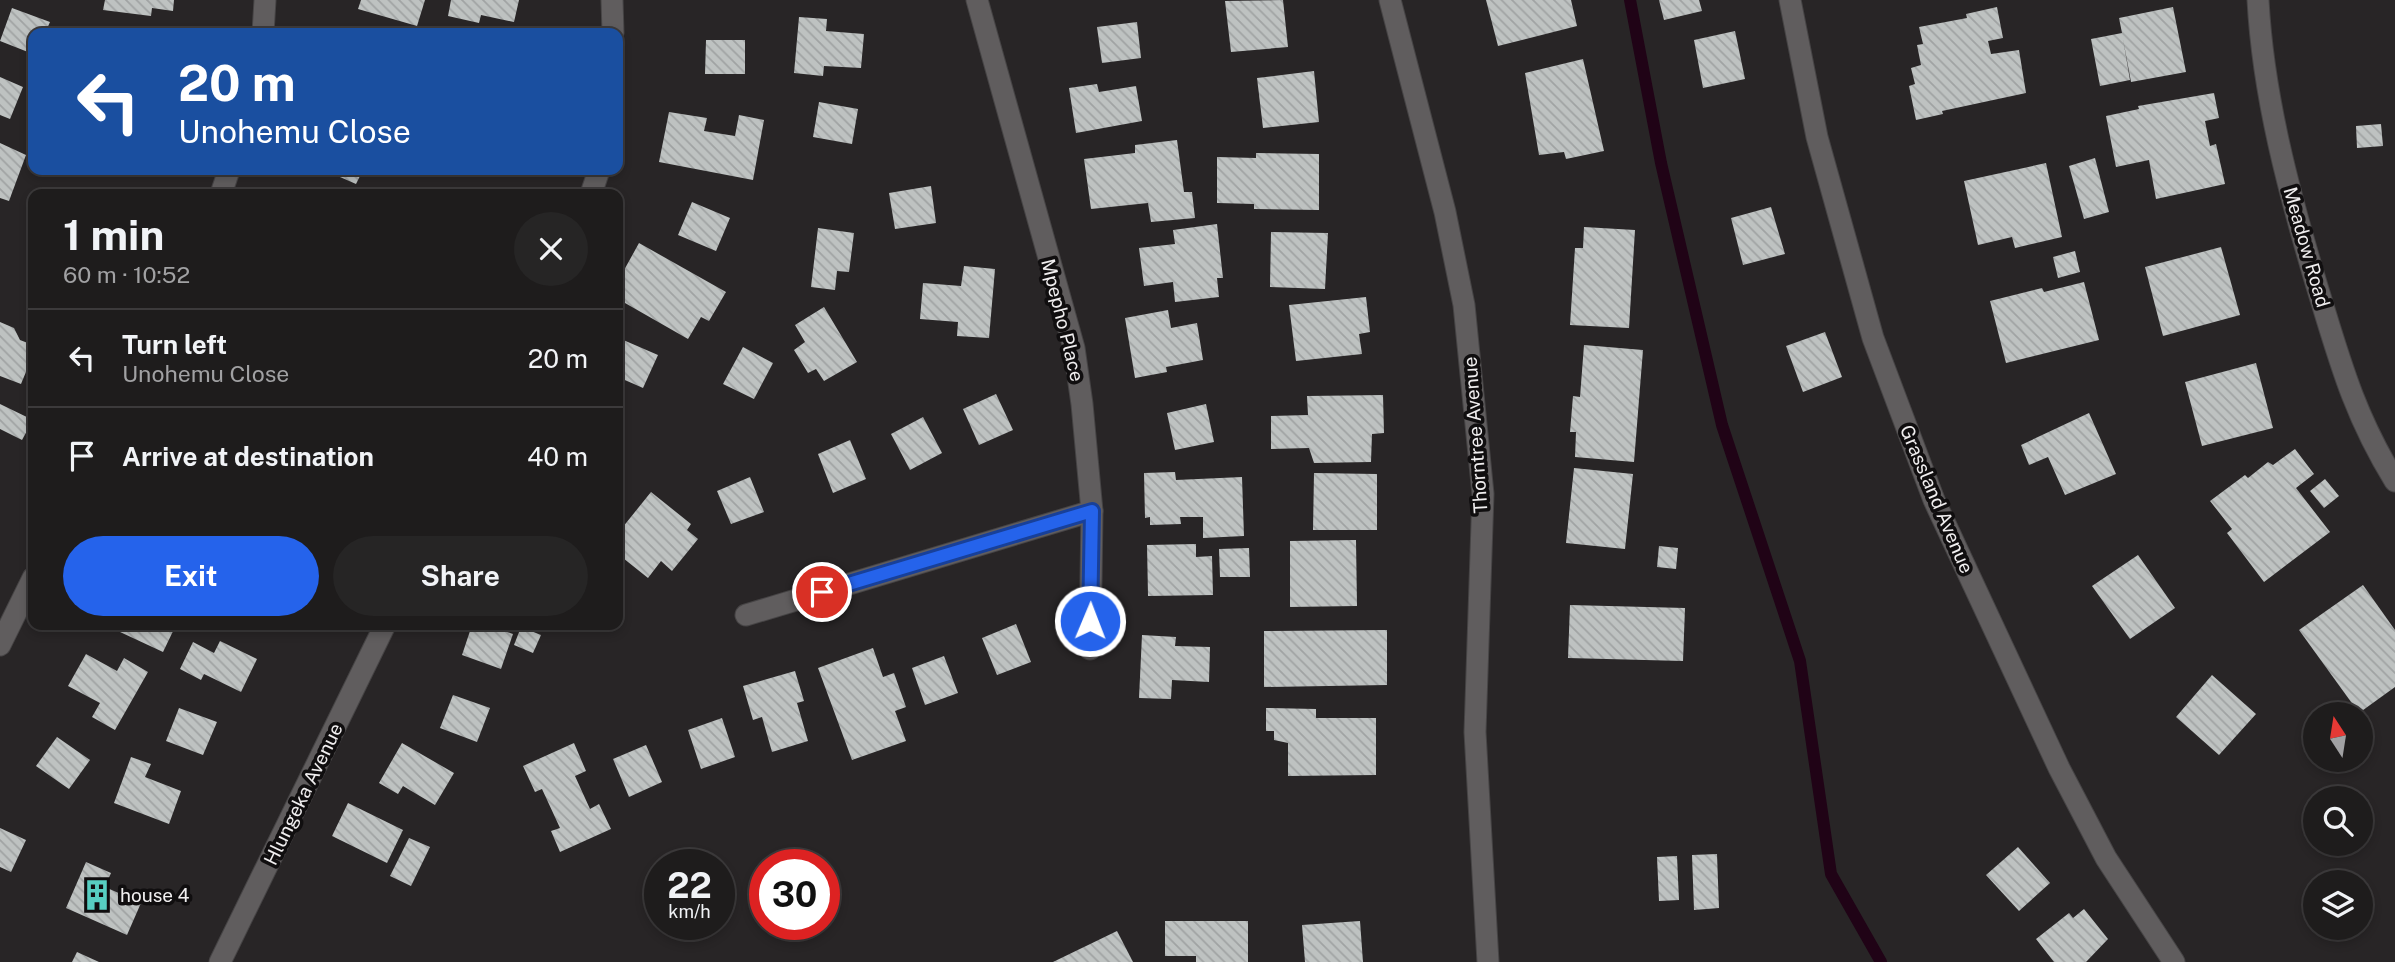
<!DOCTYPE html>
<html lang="en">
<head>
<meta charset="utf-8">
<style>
	body { margin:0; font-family:"Public Sans",sans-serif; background:#262525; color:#f1f3f6; height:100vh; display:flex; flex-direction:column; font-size:26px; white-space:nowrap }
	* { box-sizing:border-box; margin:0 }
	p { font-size:23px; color:#a1a1a3 }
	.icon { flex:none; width:38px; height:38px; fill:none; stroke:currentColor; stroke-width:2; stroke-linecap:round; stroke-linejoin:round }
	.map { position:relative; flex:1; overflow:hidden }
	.drawer { position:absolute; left:28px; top:189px; width:595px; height:441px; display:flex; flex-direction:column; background:#1e1c1c; border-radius:14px; box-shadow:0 4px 10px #0003,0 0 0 2px #3c3a3b }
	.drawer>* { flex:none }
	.banner { position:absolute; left:28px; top:28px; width:595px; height:147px; border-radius:14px; box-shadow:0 4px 10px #0003,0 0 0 2px #3c3a3b; background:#1a4fa0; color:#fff; overflow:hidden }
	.needle { width:46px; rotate:348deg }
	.fabs { position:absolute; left:2303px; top:702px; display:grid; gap:14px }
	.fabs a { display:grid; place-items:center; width:70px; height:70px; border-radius:50%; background:#1e1c1c; box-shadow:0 4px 10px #0003,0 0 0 2px #3c3a3b; font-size:35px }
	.speed { position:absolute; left:644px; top:849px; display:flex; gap:14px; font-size:35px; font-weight:700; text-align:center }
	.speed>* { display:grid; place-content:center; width:91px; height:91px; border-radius:50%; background:#1e1c1c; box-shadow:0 4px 10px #0003,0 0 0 2px #3c3a3b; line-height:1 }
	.speed small { font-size:18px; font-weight:400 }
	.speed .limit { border:10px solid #d22; background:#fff; color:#111 }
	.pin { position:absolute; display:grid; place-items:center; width:60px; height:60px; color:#fff; margin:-30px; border:4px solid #fff; border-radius:50%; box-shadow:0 2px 7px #0007 }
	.me { position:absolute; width:77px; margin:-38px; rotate:1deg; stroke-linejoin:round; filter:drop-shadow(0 0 5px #0008) }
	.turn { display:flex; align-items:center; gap:24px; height:147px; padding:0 35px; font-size:32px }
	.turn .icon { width:91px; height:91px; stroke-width:2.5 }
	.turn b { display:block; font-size:49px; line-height:60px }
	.round { display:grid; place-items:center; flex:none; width:74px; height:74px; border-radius:37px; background:#262525 }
	.headline { display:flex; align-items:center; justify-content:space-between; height:119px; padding:0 35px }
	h1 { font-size:42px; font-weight:700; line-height:52px }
	.cta { display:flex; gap:14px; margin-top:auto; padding:14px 35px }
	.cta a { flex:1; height:80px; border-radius:42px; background:#2563eb; color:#fff; font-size:28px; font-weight:700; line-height:80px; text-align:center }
	.cta a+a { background:#262525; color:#f1f3f6 }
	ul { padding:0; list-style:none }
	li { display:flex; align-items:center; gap:21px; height:98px; padding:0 35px; border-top:2px solid #3c3a3b }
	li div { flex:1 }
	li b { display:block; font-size:26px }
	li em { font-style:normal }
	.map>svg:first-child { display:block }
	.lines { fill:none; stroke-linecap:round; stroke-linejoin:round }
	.stream { stroke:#200316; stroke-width:12 }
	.building { fill:url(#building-back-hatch) }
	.street-casing { stroke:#464445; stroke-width:23 }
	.street { stroke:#605d5e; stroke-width:21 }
	.route-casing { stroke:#184099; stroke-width:18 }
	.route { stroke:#2563eb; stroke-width:12 }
	.labels { text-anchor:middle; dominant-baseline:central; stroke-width:7; stroke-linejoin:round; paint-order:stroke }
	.street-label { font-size:19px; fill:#f0eeef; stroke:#100e0f }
	.poi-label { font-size:19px; fill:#f0eeef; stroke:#100e0f; text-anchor:start }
</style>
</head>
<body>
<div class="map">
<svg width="2395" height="962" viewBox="0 0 2395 962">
	<defs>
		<pattern id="building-back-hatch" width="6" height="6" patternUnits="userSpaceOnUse" patternTransform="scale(1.75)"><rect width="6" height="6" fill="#bec2c1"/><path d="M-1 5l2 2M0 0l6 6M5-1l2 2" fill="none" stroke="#a0a3a3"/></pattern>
	</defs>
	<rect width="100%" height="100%" fill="#282526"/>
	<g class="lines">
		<!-- stream -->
		<path class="stream" d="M1630,0L1661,163L1722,425L1800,661L1831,874L1881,962"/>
	</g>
	<!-- building -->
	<g class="building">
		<path d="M105,0H174L173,11L152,8L151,16L103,10Z"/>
		<path d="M361,0H425L417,26L358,9Z"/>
		<path d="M451,0H519L514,22L481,15L479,23L448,16Z"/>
		<path d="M1283,0L1288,47L1231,52L1225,1Z"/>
		<path d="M1486,0H1571L1577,26L1498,46Z"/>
		<path d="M1659,0H1699L1702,11L1664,20Z"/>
		<path d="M1997,7L2003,38L1988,41L1991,54L2019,50L2026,93L1942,111L1943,114L1916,120L1909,86L1915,84L1911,68L1921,65L1917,45L1923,44L1919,27L1967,18L1966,14Z"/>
		<path d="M2173,7L2186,72L2131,82L2123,39L2130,80L2100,86L2091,39L2122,33L2119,18Z"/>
		<path d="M12,8L50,22L45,33H33V54L0,41Z"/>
		<path d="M799,17L827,19L826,31L864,34L861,68L824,66L823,76L794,73Z"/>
		<path d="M1137,22L1141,58L1102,63L1097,27Z"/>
		<path d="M1735,31L1745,79L1703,88L1694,40Z"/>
		<path d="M706,40H745V74H705Z"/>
		<path d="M1583,59L1604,151L1566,159L1564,152L1539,155L1525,73Z"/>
		<path d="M1314,71L1319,122L1263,128L1257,78Z"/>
		<path d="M0,77L23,87L10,119L0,115Z"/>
		<path d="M1097,84L1099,92L1136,86L1142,121L1076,133L1069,88Z"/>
		<path d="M2214,93L2219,118L2205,121L2210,146L2216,144L2225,184L2156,199L2149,160L2116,167L2106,116L2139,109L2138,106Z"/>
		<path d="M819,102L858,109L852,144L813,137Z"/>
		<path d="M669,112L707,118L704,131L735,136L739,115L764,120L753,180L659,162Z"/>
		<path d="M2381,124L2383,146L2357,148L2356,126Z"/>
		<path d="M1177,140L1184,192H1192L1195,218L1151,222L1148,203L1091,209L1084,159L1135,153V145Z"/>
		<path d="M0,143L26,155L9,201L0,198Z"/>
		<path d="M1256,153L1319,154V210L1254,209V204L1217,203V157L1256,158Z"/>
		<path d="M2095,158L2109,212L2084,219L2069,166Z"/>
		<path d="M2046,163L2062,237L2015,248L2012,237L1978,245L1964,181Z"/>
		<path d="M324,170H363L356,184Z"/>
		<path d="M931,186L936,223L895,229L889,193Z"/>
		<path d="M692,202L730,218L716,251L678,235Z"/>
		<path d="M1771,207L1785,254L1743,265L1731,218Z"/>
		<path d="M1217,224L1223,278H1217L1219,297L1175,302L1173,282L1144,286L1139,248L1175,244L1173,230Z"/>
		<path d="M1584,227L1635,230L1629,328L1570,325L1575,248H1583Z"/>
		<path d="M818,228L854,233L849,272L837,271L835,290L811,287Z"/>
		<path d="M1271,232L1328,233L1325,289L1270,287Z"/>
		<path d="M639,243L726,292L709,321L701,317L688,339L618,299V281Z"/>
		<path d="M2221,247L2240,315L2163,336L2145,267Z"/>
		<path d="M2075,251L2080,272L2058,278L2053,257Z"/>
		<path d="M964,266L995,269L989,338L957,336L958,322L920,319L923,283L961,286Z"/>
		<path d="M2084,282L2099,340L2006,363L1990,301L2042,288L2044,292Z"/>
		<path d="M1366,297L1370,332L1359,334L1362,354L1296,361L1289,305Z"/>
		<path d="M824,307L857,362L824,381L816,369L808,373L794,350L805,342L795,325Z"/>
		<path d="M1168,310L1171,328L1197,323L1203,360L1166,367L1167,372L1135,378L1125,318Z"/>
		<path d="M0,322L14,328L20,340L33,345V355L21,384L0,376Z"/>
		<path d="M1825,332L1842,377L1803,392L1786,346Z"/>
		<path d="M621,339L658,355L643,388L618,377V347Z"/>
		<path d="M1584,345L1643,350L1634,462L1575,457L1576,432H1570L1573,396L1580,397Z"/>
		<path d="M743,347L773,363L754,399L723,384Z"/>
		<path d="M2256,363L2273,428L2202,446L2185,382Z"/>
		<path d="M996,394L1013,430L979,445L963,409Z"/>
		<path d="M1383,395L1384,433L1372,434L1371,462L1314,463L1309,448L1271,449V416L1308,415L1307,396Z"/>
		<path d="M0,404L33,420L22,440L0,429Z"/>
		<path d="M1206,404L1214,442L1175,450L1167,413Z"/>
		<path d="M2089,413L2116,474L2065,495L2048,457L2029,465L2021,445Z"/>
		<path d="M923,417L942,453L910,470L891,434Z"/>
		<path d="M850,440L866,479L833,493L818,454Z"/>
		<path d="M2295,449L2314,474L2296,488L2330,532L2264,582L2227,533L2232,529L2210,501L2245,475L2248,478L2268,462L2273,465Z"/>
		<path d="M1574,468L1633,474L1625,549L1566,543Z"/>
		<path d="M1175,472L1176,480L1242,477L1244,536L1203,538V517H1180L1181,524L1150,525V517L1145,518L1144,473Z"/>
		<path d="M1314,473L1377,474V530H1313Z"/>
		<path d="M750,477L764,512L731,524L717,491Z"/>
		<path d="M2325,479L2339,496L2324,508L2310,491Z"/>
		<path d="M651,492L691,524L687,530L698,539L672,571L661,561L648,578L618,554V533Z"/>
		<path d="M1356,540L1357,606L1290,607V541Z"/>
		<path d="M1196,544V557L1212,556L1213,595L1148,596L1147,545Z"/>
		<path d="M1659,546L1678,548L1676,569L1657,567Z"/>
		<path d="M1249,548L1250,577H1220L1219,549Z"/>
		<path d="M2138,555L2175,608L2130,639L2092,586Z"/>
		<path d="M2363,585L2395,630V687L2359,713L2299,630Z"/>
		<path d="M1570,605L1685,608L1683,661L1568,658Z"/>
		<path d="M1016,624L1031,662L997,675L982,638Z"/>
		<path d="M105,625H176L163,652Z"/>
		<path d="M472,625H487L513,634L501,669L462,655Z"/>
		<path d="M521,627L541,635L533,653L514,645Z"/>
		<path d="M1387,630V685L1264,687V631Z"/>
		<path d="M1142,635L1176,637L1175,646L1210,647L1209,682L1172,680L1171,699L1139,698Z"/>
		<path d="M220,641L257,659L241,692L204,674L201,680L180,669L193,642L214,653Z"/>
		<path d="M873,648L883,677L894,673L906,707L895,711L906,741L852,760L818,668Z"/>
		<path d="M86,654L117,671L124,658L148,672L115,730L92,717L100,703L68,686Z"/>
		<path d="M944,656L958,693L925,705L912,668Z"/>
		<path d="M795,671L804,701L797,703L808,741L772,752L762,717L753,720L743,686Z"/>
		<path d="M2212,675L2256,714L2219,755L2176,717Z"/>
		<path d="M453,695L490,708L477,742L440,728Z"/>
		<path d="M179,708L217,722L203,755L166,741Z"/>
		<path d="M1266,708L1316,709V718H1376V775L1288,776V743L1274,740V731H1266Z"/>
		<path d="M722,718L735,757L701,769L688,730Z"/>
		<path d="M57,737L90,760L69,789L36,766Z"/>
		<path d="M402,743L454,773L435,805L403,786L398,794L379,783Z"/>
		<path d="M574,743L586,771L575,776L590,809L599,804L611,829L560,852L551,831L560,828L542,789L535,792L523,766Z"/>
		<path d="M646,745L662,782L629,797L613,759Z"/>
		<path d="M131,757L151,764L145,777L181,791L169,824L114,803Z"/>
		<path d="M348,803L403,830L387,863L332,836Z"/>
		<path d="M0,828L26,840L11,872L0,867Z"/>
		<path d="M409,838L430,847L411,886L390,876Z"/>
		<path d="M2018,847L2050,883L2019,911L1986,875Z"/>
		<path d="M1717,854L1719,908L1694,910L1692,855Z"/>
		<path d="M1677,856L1679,900L1659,901L1657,857Z"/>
		<path d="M86,862L111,873L105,887L141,903L127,935L66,908Z"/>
		<path d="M2084,909L2108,939L2086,962H2054L2036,939L2069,913L2073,918Z"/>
		<path d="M1165,921H1248V962H1196V956H1165Z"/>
		<path d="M1360,921L1363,962H1305L1302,925Z"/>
		<path d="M1117,931L1133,962H1053Z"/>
		<path d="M77,952L99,962H72Z"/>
	</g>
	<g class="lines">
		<defs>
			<g id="street">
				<path d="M612,0L613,33"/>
				<path d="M977,0L1074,348L1082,404L1092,511L1090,649"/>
				<path d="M1390,0L1445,212L1464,305L1483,494L1475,732L1488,962"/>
				<path d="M1790,0L1817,137L1873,338L1934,500L2059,768L2106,858L2174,962"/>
				<path d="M2258,0C2263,96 2289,192 2316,283C2339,358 2353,413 2395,481"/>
				<path d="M263,33L265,0"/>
				<path d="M221,194L229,170"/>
				<path d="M591,194L599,170"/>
				<path d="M746,615L1092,511"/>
				<path d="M0,645L33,578"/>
				<path d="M220,962L385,625"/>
			</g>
		</defs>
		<!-- street casing -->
		<use href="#street" class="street-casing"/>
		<!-- street -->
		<use href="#street" class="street"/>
	</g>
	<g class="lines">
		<defs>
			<path id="route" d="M822,592L1092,511L1090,621"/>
		</defs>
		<!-- route casing -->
		<use href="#route" class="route-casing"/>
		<!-- route -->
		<use href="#route" class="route"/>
	</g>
	<!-- icons -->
	<defs>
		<symbol id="building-bare" viewBox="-9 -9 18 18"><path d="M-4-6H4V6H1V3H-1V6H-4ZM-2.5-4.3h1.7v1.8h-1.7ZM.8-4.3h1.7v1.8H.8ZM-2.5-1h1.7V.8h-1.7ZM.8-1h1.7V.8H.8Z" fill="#57cec1" stroke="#100e0f" stroke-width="2.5" paint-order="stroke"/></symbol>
	</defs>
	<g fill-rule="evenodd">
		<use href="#building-bare" x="75" y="873" width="44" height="44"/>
	</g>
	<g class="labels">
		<!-- street labels -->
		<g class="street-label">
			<text transform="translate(2307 247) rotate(74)">Meadow Road</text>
			<text transform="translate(1063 320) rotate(76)">Mpepho Place</text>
			<text transform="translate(1475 435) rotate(-94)">Thorntree Avenue</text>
			<text transform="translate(1937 499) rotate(67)">Grassland Avenue</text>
			<text transform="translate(303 794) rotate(-64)">Hlungeka Avenue</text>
		</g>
		<!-- poi labels -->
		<g class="poi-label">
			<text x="120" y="895">house 4</text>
		</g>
	</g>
</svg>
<div class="fabs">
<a><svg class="needle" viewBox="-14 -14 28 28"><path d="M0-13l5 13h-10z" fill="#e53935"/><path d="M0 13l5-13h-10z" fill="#a1a1a3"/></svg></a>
<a><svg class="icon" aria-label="search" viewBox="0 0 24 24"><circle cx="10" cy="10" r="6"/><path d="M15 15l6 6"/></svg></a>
<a><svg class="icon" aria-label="layers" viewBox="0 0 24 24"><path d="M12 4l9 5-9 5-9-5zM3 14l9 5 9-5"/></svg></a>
</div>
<div class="speed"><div>22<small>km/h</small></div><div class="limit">30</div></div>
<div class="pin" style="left:822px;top:592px;background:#d93025"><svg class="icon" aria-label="arrive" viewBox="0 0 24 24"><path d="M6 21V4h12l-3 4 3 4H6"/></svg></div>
<svg class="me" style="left:1090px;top:621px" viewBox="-20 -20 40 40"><circle r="17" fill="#2563eb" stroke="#fff" stroke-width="3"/><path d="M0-11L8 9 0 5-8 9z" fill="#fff"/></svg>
<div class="banner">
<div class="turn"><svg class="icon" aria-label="left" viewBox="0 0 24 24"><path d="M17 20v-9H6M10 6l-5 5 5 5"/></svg><div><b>20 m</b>Unohemu Close</div></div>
</div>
<section class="drawer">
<div class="headline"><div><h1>1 min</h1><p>60 m · 10:52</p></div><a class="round"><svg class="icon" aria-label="close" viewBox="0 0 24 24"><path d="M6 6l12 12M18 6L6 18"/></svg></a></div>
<ul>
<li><svg class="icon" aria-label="left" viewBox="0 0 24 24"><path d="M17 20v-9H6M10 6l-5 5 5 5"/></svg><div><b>Turn left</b><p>Unohemu Close</p></div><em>20 m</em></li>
<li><svg class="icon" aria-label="arrive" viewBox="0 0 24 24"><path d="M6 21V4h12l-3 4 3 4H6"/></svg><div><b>Arrive at destination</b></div><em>40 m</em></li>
</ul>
<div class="cta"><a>Exit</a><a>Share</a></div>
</section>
</div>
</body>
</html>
